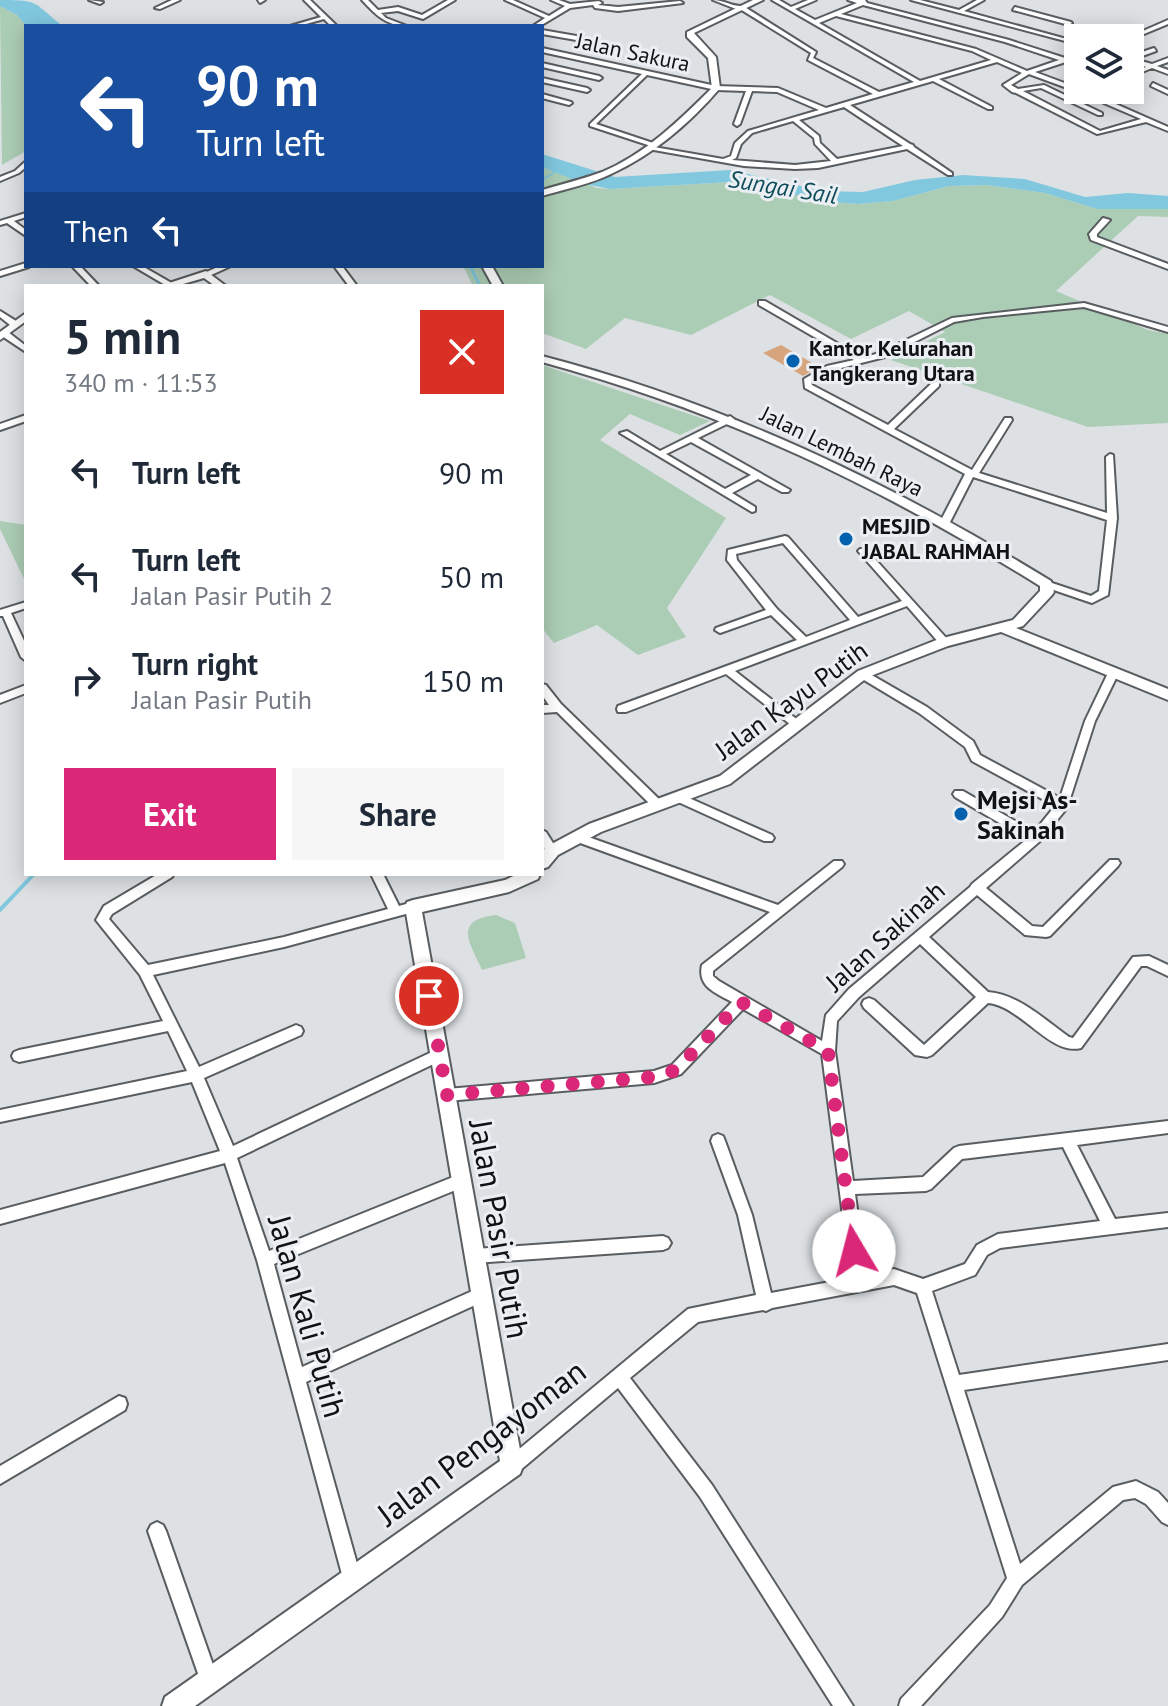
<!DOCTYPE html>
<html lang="en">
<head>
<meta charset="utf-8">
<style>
	body { margin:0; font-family:"PT Sans",sans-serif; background:#f6f6f7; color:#1f2937; height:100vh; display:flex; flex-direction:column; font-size:30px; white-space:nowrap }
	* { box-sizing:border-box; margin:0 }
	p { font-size:26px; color:#747a83 }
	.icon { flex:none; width:44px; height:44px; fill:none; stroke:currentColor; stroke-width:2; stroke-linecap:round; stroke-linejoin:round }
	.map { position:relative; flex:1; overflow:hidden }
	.details { position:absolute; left:24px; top:284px; width:520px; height:592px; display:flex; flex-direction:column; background:#fff; border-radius:0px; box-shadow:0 4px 20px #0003 }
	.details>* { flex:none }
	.hud { position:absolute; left:24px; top:24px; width:520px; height:244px; border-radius:0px; box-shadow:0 4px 20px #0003; background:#1a4fa0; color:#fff; overflow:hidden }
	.tools { position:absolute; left:1064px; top:24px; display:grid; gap:16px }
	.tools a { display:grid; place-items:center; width:80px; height:80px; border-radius:0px; background:#fff; box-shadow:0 4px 20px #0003; font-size:40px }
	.pin { position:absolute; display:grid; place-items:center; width:68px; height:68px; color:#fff; margin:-34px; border:4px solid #fff; border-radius:50%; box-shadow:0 2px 8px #0007 }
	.me { position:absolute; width:88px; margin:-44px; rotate:352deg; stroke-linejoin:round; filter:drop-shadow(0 0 6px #0008) }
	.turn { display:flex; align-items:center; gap:28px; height:168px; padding:0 40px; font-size:36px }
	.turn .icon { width:104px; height:104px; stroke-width:2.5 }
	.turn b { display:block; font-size:56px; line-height:68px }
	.then { display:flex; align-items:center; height:76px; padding:0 40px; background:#0003; gap:16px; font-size:30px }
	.round { display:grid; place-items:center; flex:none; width:84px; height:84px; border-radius:0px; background:#f6f6f7 }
	.head { display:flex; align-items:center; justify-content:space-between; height:136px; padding:0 40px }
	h1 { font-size:48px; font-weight:600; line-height:60px }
	.action { display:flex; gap:16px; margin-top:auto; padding:16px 40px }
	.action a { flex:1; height:92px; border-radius:0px; background:#db2777; color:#fff; font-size:32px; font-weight:600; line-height:92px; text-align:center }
	.action a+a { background:#f6f6f7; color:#1f2937 }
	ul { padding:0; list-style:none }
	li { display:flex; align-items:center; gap:24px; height:104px; padding:0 40px }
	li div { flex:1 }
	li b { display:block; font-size:30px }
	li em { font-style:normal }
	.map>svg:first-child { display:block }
	.green { fill:#accdb5 }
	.water { fill:#81c8df }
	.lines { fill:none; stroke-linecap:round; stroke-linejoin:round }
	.stream-far2 { stroke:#81c8df; stroke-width:2 }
	.stream-far1 { stroke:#81c8df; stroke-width:3 }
	.stream { stroke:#81c8df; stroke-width:4 }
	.building { fill:#d6a57e }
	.minor-casing { stroke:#595d5f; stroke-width:4 }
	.tertiary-casing { stroke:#595d5f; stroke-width:4 }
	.minor { fill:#fff; fill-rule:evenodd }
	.tertiary { fill:#fff; fill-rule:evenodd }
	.route { stroke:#db2777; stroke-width:14; stroke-dasharray:0 25.2 }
	.poi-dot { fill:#0361ae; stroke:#ebeef2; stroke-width:3 }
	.labels { text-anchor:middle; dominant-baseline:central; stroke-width:6; stroke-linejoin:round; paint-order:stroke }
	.far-street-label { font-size:22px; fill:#101213; stroke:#ebeef2 }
	.far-poi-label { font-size:22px; font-weight:bold; fill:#101213; stroke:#ebeef2; text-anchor:start }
	.far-water-label { font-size:24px; font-style:italic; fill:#0e4c5c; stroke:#ebeef2 }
	.street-label { font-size:26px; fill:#101213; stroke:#ebeef2 }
	.poi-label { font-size:26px; font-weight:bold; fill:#101213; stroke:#ebeef2; text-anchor:start }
	.near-street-label { font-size:32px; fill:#101213; stroke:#ebeef2 }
</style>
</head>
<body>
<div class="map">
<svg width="1168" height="1706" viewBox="0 0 1168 1706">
	<rect width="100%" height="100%" fill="#dde1e4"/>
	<!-- green -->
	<g class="green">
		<path d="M0,6L17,15L26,26V151L2,165Z"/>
		<path d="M542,167L597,188L610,189L731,182L760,185L820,201L858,204L893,201L949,186L986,185L1045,193L1097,209H1168V217L1138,216L1056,291L1148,330L1168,334V423L1088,427L891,360L945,332L909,311L851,339L770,295L691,335L625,318L586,349L542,333V286H473L463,266H542Z"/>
		<path d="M542,365L710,421L680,435L630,414L600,440L726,518L667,608L686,637L638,655L597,625L554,643L542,628Z"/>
		<path d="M0,521L26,525V583L0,529Z"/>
		<path d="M496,915L515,923L526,958L482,970C469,942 453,920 496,915Z"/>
	</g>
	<!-- water -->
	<g class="water">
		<path d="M0,0C43,0 32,3 63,26H26L17,15L0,6Z"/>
		<path d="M542,154L615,177L730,170L823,191L863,192L915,180L963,175L1025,179L1085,197L1128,193L1168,196V209H1097L1045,193L986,185L949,186L893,201L858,204L820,201L760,185L731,182L610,189L584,184L542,167Z"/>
	</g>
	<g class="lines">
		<!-- stream-far2 -->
		<path class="stream-far2" d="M542,180L560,169"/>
		<!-- stream-far1 -->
		<path class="stream-far1" d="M470,266L480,286"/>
		<!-- stream -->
		<path class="stream" d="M0,910L34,874"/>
	</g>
	<!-- building -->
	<path class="building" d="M781,345L812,363L819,367L803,376L763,353Z"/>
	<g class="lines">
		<defs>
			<g id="minor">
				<path d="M89,0L103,2L100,4Z"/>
				<path d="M172,0H180L160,9L155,8Z"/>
				<path d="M258,0H265L260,3Z"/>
				<path d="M304,0H310L337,26H331L324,19L299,26H290L321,17Z"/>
				<path d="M362,0H368L378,10L398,7L422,15L448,0H455L423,19L398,11L381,13L386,18L407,26C386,26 375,14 362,0Z"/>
				<path d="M505,0H513L549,16L565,6L551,0H559L570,4L599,1L602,3L598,5L618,7L680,1L683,3L618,11L595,8L593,5L570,8L540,26H533L545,18Z"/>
				<path d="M713,0C724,0 733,7 743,6L816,52L813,58L879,92L914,82L772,0H779L791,7L808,0H816L795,9L815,20L857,3L848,0H865L867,3L1009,40L1065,58L1078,54V58L1035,72L1078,88V90H1084L1168,127V131L1146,122L1097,134L1016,93L1012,92L1003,85L1022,73L997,62L939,79L992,107V109H988L933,81L850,105L910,144L913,145L914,147L952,173V175H948L907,149L818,168L795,169L744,166L648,149V147L651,146L590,126V124L642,74L542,52V48L716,86L778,88L826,108L873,94L808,60L811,53L740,9H736ZM863,5L1005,42L1059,60L1027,71L976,49L841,14ZM836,16L972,51L991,60L920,81L819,23ZM1029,74L1078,92L1141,119L1100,131L1023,91L1041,88L1098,115H1102V113L1044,85L1018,89L1011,85ZM647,75L716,90L746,91L734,124L737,126L740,124L752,91L777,92L819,110L748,131L735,143L731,156L723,159L654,147L657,145L656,144L596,124ZM844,107L903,146L837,159L820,143L819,136L799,120ZM793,121L814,138L815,144L831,161L795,165L732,160L736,158L741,144L752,133Z"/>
				<path d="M911,0H920L959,10L977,0H984L964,11L1074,41L1069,42Z"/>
				<path d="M1015,7L1071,22L1072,23L1069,25L1013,10Z"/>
				<path d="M1168,20V24L1132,39L1127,38Z"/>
				<path d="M542,30L582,37L585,39L582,41L542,34Z"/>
				<path d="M1154,48L1156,51L1134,59L1152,64L1168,58V62L1157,66L1168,70V74L1152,68L1130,77V73L1146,67L1130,61V56Z"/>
				<path d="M542,63L599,76L602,78L599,80L542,67Z"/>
				<path d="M542,78L587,88L590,90L587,92L542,82Z"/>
				<path d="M1153,83L1168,90V94L1151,86Z"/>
				<path d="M542,94L571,102L572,103L569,105L542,98Z"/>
				<path d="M26,161V167L19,173L0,181V177L15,171Z"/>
				<path d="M26,213V217L14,221L26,230V236L7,223L0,225V221Z"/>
				<path d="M1103,218L1110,220L1097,234V237L1168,264V269L1091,240L1089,234Z"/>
				<path d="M26,263V266L29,267L0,276V271Z"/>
				<path d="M72,266H80L99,286H91Z"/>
				<path d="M133,266H142L175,285L167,286Z"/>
				<path d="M220,266H231L209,276L202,274Z"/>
				<path d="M334,266H342L357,286H349Z"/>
				<path d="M759,301H765L859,356L866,357L879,353L952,318L1084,303L1168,327V332L1084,307L983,317L954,322L885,357L833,370L811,382L812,385L888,425L933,382H939V386L894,429L972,470L1005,418H1011L1012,420L979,473L1107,513L1106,457L1110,454L1113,455L1117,518L1108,595L1092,603L1042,586L1041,584L1046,581L1091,596L1099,591L1107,520L973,477L949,524L947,526H941L939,524L965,474L805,388L804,379L827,366L854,360L759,305Z"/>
				<path d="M0,311L16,321V325H10L0,317Z"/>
				<path d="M2,332H8L26,346V352L2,336Z"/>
				<path d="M26,415V421L0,430V424Z"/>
				<path d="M730,416L734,419L733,421L698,438L790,490L788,492H782L758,479L732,493L755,507V511L752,512L620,433L627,431L660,451ZM691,442L751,475L725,489L666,454Z"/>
				<path d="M785,536L788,537L858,617L902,601L858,551L860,549H866L948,640L949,642L948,644H940L907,606L735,671L799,721L801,724L799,727L795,728L726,674L626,712H618L617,709L618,706L797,640L771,615L720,633L715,630L716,628L766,610L727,560L728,550ZM783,543L850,620L806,637L777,609L737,560L736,554Z"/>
				<path d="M26,602V608L11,613L26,645V661L21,657L3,616H0V610Z"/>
				<path d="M863,670L927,707L973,741L980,755L1060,798L1085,721L1109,671H1117L1118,674L1095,721L1067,808L1040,841L986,888L1032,926L1043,927L1110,860H1118L1120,863L1118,866L1050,936L1046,937L1025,935L977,895L929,937L988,992C1018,994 1045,1020 1069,1037L1073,1038L1133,957L1149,956L1168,965V976L1147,966H1141L1081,1048C1050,1056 1021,1006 988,1003L932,1055L927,1057L915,1055L864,1008L862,1004L864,1000L869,998L874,1000L924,1045L976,997L920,944L859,997L837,1021L835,1051L853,1181L923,1177L954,1148L959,1146L1168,1121V1133L1077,1145L1115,1219L1168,1213V1227L1000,1248L987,1255L975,1275L932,1291L959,1375L1168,1344V1360L964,1390L1020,1564L1113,1487L1136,1481L1158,1492L1168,1503V1525L1162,1522L1146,1504L1135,1498L1123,1500L1022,1585L1002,1617L921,1706H899L901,1699L990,1605L1007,1578L917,1293L894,1285L772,1308L766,1311L763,1310L698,1322L630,1378L712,1485L853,1706H833L700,1497L618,1388L518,1472L512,1474L506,1472L504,1466L506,1460L688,1309L756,1295L738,1215L711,1141L713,1136L718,1134L723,1136L725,1141L752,1215L771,1293L851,1278L822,1054L743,1009L681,1074L654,1083L447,1101L442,1099L440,1095L442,1091L447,1089L654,1071L672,1065L732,1002C716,993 697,987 702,965L770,912L572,840L570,837L572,834H580L778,905L834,861H842L844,864L842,867L713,971V976L719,981L822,1041L826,1015L849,989L970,887L972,884L1027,839L955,797L953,794L955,791H963L1034,832L1055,806L972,761L965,747L919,713L859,677L858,674ZM1063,1147L1100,1221L998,1234L977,1245L965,1264L923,1279L894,1269L866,1275L855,1194L926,1191L931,1189L962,1159Z"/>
				<path d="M542,684L546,685L561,704L662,802L664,805L662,808H654L557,712L542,713V705H549L542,695Z"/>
				<path d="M26,685V693L0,703V695Z"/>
				<path d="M680,794L772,835L774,838L772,841H764L676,801L674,798Z"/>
				<path d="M542,830L546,832L558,851L556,854H548L542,845Z"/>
				<path d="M158,874H174L172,877L112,914L109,919L148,965L284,937L388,909L371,874H383L399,906L413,902L417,903L419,907L417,911L413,912L284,947L153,975L199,1067L296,1025L301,1027L303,1031L301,1035L204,1078L233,1146L434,1051L439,1049L444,1051L446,1055L444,1059L237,1158L269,1251L463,1173L468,1175L470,1180L468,1185L274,1264L302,1367L479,1288L484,1291L487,1296L484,1301L306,1382L361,1578L358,1584L352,1587L346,1584L343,1578L257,1260L225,1163L0,1224V1210L220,1151L192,1082L0,1122V1110L187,1071L168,1031L19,1062L14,1060L12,1056L14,1052L19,1050L163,1021L140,975L96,920L104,906Z"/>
				<path d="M663,1236L668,1238L671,1243L668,1248L663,1250L475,1263L470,1261L467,1256L470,1251L475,1249Z"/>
				<path d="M119,1396L125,1398L127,1404L125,1410L0,1484V1466Z"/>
				<path d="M157,1522L163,1525L166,1531L219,1682L217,1689L210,1691L203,1689L201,1682L148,1531L151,1525Z"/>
			</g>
			<g id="tertiary">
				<path d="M753,0H763L694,33L716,57L720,88C691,122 654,154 613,173C592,184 565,189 542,196V190C562,184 583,179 602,172C644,155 681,119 712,88L708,58L687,37V32Z"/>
				<path d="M482,266H492L503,286H493Z"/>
				<path d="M206,271L226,286H215L204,278L176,286H160Z"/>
				<path d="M26,313V321L0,340V332Z"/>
				<path d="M542,356C724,403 891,483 1051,581L1054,592L1052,595L1023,626L1016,628L1168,689V700L1001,632L948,646L868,677L730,784L601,832L558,855L548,867L542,869V852L546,847L589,824L720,776L858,671L939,639L1013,620L1040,591V586C879,486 725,412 542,362Z"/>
				<path d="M518,874H540L538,879L509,892L422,912L523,1466L520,1474L195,1706H162L165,1697L500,1461L405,907L407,902L413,900L505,880Z"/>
			</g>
		</defs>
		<!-- minor casing -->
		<use href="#minor" class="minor-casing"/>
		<!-- tertiary casing -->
		<use href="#tertiary" class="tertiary-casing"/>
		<!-- minor -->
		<use href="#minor" class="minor"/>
		<!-- tertiary -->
		<use href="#tertiary" class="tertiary"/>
	</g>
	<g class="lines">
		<!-- route -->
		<path class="route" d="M429,996L447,1095L654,1077L676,1070L741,1002L828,1051L854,1251"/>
	</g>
	<!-- markers -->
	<g class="poi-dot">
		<circle cx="793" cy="361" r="8"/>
		<circle cx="846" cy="539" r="8"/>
		<circle cx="961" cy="814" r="8"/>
	</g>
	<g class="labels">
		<!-- far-street labels -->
		<g class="far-street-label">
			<text transform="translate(633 52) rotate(12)">Jalan Sakura</text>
			<text transform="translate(842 451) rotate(26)">Jalan Lembah Raya</text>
		</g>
		<!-- far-poi labels -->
		<g class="far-poi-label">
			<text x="809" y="348">Kantor Kelurahan<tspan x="809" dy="25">Tangkerang Utara</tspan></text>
			<text x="862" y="526">MESJID<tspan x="862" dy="25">JABAL RAHMAH</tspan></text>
		</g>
		<!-- far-water labels -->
		<g class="far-water-label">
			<text transform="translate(783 187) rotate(9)">Sungai Sail</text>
		</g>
		<!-- street labels -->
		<g class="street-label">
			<text transform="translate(791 700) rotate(-36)">Jalan Kayu Putih</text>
			<text transform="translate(885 936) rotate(-42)">Jalan Sakinah</text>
		</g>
		<!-- poi labels -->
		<g class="poi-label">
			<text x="977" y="799">Mejsi As-<tspan x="977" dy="30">Sakinah</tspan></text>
		</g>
		<!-- near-street labels -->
		<g class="near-street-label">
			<text transform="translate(500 1229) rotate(80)">Jalan Pasir Putih</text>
			<text transform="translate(308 1316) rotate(74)">Jalan Kali Putih</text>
			<text transform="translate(481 1442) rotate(-37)">Jalan Pengayoman</text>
		</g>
	</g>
</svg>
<div class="tools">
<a><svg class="icon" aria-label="layers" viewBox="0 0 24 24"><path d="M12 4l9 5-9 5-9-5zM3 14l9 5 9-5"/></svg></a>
</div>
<div class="pin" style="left:429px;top:996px;background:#d93025"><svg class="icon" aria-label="arrive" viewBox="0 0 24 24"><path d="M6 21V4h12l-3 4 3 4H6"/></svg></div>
<svg class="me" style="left:854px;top:1251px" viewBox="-20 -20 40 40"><circle r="19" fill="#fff"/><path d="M0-13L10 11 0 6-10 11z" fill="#db2777"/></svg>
<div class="hud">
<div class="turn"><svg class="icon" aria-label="left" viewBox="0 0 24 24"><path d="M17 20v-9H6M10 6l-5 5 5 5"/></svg><div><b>90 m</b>Turn left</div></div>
<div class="then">Then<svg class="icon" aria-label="left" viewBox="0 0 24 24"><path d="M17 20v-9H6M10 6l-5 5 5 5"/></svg></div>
</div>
<section class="details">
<div class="head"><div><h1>5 min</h1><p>340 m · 11:53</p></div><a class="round" style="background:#d93025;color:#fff"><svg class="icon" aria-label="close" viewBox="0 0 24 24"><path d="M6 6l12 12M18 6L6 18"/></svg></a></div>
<ul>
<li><svg class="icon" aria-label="left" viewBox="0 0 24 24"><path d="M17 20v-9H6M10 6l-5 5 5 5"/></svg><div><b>Turn left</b></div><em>90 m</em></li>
<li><svg class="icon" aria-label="left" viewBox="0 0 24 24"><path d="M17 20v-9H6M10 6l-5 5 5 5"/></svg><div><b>Turn left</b><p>Jalan Pasir Putih 2</p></div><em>50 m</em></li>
<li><svg class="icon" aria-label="right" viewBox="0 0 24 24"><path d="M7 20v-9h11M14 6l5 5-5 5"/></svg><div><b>Turn right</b><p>Jalan Pasir Putih</p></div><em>150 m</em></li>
</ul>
<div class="action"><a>Exit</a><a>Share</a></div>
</section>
</div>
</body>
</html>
